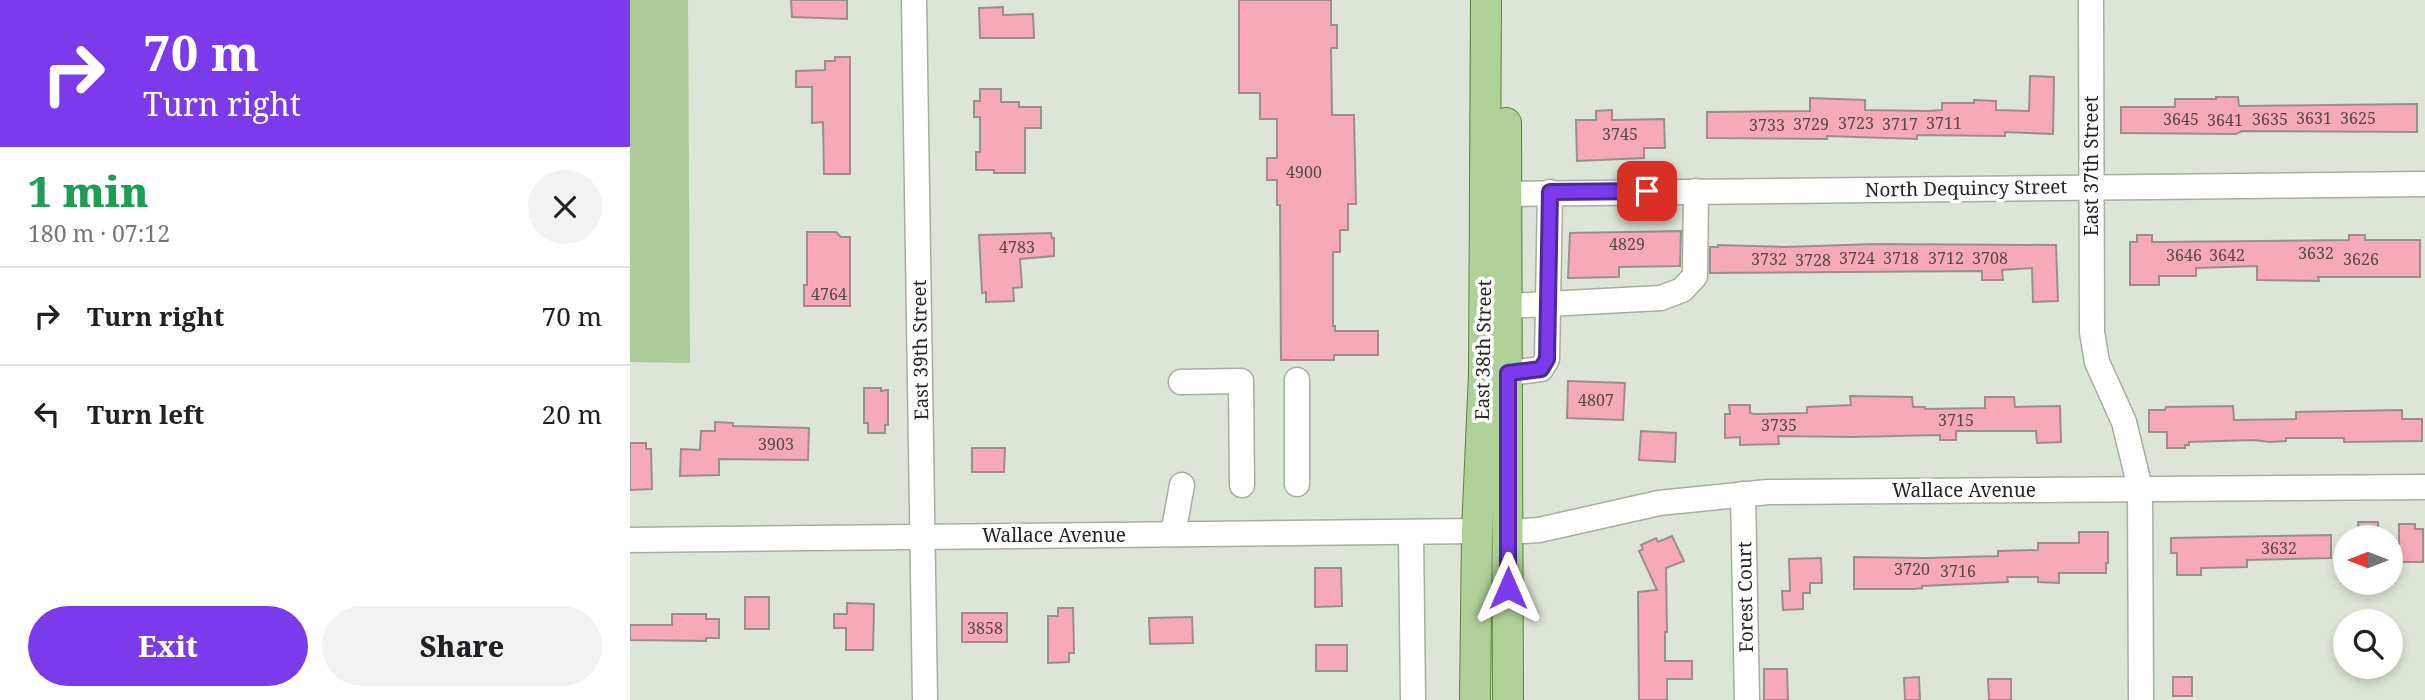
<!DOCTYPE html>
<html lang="en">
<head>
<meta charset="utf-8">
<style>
	body { margin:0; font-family:"Noto Serif",serif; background:#f2f2f2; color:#202124; height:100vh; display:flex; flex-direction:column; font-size:26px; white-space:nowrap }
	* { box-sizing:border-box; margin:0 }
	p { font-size:23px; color:#757577 }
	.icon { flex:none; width:38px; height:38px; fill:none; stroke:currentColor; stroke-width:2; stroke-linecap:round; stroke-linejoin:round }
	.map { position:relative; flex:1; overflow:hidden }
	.sheet { display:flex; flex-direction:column; background:#fff; width:630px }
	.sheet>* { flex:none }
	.hud { background:#7c3aed; color:#fff; overflow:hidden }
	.needle { width:46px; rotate:270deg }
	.controls { position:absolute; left:1703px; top:525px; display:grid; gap:14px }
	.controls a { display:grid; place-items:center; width:70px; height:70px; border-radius:50%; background:#fff; box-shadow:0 4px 10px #0003; font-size:35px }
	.pin { position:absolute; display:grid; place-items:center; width:60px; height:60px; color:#fff; margin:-30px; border-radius:14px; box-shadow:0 4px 10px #0006 }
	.me { position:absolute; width:77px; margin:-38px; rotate:0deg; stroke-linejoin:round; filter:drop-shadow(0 0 5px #0008) }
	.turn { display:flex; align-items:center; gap:24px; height:147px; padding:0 28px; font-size:32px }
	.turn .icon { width:91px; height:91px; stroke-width:2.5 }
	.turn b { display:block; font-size:49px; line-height:60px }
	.round { display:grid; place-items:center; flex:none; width:74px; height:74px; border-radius:37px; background:#f2f2f2 }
	.head { display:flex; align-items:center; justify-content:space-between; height:119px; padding:0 28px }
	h1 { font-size:42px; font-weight:800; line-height:52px; color:#1e9e55 }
	.action { display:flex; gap:14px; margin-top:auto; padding:14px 28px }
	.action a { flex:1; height:80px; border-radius:42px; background:#7c3aed; color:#fff; font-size:28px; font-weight:800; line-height:80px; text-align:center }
	.action a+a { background:#f2f2f2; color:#202124 }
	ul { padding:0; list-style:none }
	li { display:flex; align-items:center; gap:21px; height:98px; padding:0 28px; border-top:2px solid #e0e0e0 }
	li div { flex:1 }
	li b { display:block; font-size:26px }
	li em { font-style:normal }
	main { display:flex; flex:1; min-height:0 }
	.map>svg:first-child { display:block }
	.green { fill:#abcb98 }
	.building { fill:#f6a9b9; stroke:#9d8d8f; stroke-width:2 }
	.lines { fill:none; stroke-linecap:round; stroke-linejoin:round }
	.minor-casing { stroke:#a6aea1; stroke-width:27 }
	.major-casing { stroke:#5c8240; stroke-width:32 }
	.minor { stroke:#fff; stroke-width:24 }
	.major { stroke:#afd197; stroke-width:30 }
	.route-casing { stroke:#51269a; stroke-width:18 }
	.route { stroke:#7c3aed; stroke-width:12 }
	.labels { text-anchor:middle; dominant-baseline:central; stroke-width:7; stroke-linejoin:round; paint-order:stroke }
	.number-label { font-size:16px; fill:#584747 }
	.street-label { font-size:19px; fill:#232621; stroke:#fff }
</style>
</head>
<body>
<main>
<section class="sheet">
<div class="hud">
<div class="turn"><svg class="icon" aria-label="right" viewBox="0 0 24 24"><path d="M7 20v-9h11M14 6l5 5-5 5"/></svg><div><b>70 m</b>Turn right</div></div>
</div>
<div class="head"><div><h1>1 min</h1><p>180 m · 07:12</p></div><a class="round"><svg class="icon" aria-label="close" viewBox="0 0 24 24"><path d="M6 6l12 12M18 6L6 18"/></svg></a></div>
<ul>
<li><svg class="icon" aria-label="right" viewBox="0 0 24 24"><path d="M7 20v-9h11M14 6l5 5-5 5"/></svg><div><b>Turn right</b></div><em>70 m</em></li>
<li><svg class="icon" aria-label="left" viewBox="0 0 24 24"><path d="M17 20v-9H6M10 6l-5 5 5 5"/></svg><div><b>Turn left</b></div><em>20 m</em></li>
</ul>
<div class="action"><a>Exit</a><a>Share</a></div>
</section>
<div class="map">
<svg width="1795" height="700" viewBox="0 0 1795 700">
	<rect width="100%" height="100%" fill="#dde5d8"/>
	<!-- green -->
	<path class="green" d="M0,0H58L60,363L0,362Z"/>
	<!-- building -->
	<g class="building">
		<path d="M161,0H217V19L162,17Z"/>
		<path d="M609,0H701V25H707V48H701L702,115H724L726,204H718V230H710V252H703V326H705V331H748V355H704V360H651L650,205H647V180H637V158H647V119H630V93H609Z"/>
		<path d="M373,7V15L403,14L404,38H350L349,8Z"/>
		<path d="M205,57H220V174H194L193,125V122L182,123V87H166V71L195,70V61H205Z"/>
		<path d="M1400,76L1424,77L1423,134L1375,132V136L1287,135V139L1197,136V139L1077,138V112L1180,111V98L1235,100V110L1298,111L1312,110V103H1344V100L1366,101V110L1399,111Z"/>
		<path d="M350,89H371V102H389V107H411V128H395V173H364V170H346V152H350V117H344V101H350Z"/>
		<path d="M1586,97H1608L1609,106L1787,104V132L1612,131L1606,134L1491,133V107H1545V99H1586Z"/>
		<path d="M982,110V120L1034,119L1035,148H1014V158L947,161L946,120H966V111Z"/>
		<path d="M1051,231L1050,266L989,267V277L938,278L940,233Z"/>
		<path d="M177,232H206L211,237H220V306H174V285H177Z"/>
		<path d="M421,233L422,238H424V256L390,259L392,287L383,288L384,301L356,302V292L352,293L349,235Z"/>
		<path d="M1507,235H1522V242H1528L1719,240V235H1735V240H1790V277H1688L1689,281L1627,280V266L1566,268V276H1529V285H1500V242H1507Z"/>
		<path d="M1245,244L1426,245L1428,301L1403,302L1402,268L1372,270L1373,280H1352V271L1080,273V247H1088V245L1155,247Z"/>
		<path d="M938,381L995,383L993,420L937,418Z"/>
		<path d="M234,388H251V391L258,390V425H255V433H238V423H234Z"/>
		<path d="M1220,396L1282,397L1283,407H1295V409L1355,408V397H1384L1385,407L1430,406L1431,442L1407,443L1406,431H1326V440H1310V435L1221,437L1148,436L1149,444L1110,445V437L1095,438V414H1100L1099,405H1120V413L1125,414L1177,413V407L1221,405Z"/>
		<path d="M1603,406L1604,420L1666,419V412L1772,410V419H1792V441L1714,442V438H1656V441L1639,442L1624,440L1559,442V445H1555V448H1537V432H1519V410H1535L1536,407Z"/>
		<path d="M85,422L103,423V426L179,428L178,460L89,459V475L50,476L51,449L70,450L71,431H85Z"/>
		<path d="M1011,431L1046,433L1045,462L1009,460Z"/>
		<path d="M0,443H16V449H21L22,489L0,490Z"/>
		<path d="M342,448H375L374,472H342Z"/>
		<path d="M1728,522H1748L1749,537H1729Z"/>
		<path d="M1769,524H1785V529H1793V562H1769Z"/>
		<path d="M1449,532H1478V563H1476V573H1429V583L1408,582V577H1377L1378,582L1292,586V588L1284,589H1224V557L1296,558L1368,556V551L1408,550V543H1449Z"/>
		<path d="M1701,535V558L1617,560V567L1571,568V575H1547V553H1541V538Z"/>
		<path d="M1042,536L1054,561L1036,568L1037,632H1035V661H1062V679H1037V700H1009L1008,592L1027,590L1009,551L1013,549L1011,545L1026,538L1028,542Z"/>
		<path d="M1191,558L1192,583H1180V593H1173V609L1153,610L1152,591H1160L1159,559Z"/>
		<path d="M685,568H711L712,606L685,607Z"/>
		<rect x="115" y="597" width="24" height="32"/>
		<path d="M217,603L244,604L243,650H216V628H204V614H217Z"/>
		<path d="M428,608H443L444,653H439V662L418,663V616H428Z"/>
		<rect x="332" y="613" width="45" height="29"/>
		<path d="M42,614H76V619H89V638H76V641L0,640V625H42Z"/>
		<path d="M562,617L563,643L520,644L519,618Z"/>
		<rect x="686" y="645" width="31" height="26"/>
		<path d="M1134,669H1157L1158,700H1134Z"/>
		<path d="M1289,677L1290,700H1275L1274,678Z"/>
		<rect x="1543" y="677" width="19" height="19"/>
		<path d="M1358,679H1381V700H1359Z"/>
	</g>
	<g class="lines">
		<defs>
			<g id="minor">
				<path d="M284,0L295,700"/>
				<path d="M1461,0L1462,332L1467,362L1494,422L1510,488L1511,700"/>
				<path d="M876,194L1795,184"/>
				<path d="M878,306L1031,298L1052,290L1065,276L1066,191"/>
				<path d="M878,373L911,369L917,359L920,192"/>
				<path d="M667,380V484"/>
				<path d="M551,382L611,381L612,485"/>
				<path d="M1113,494L1117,700"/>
				<path d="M877,532L909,530L1029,503L1138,492L1795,487"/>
				<path d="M781,533L783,700"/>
				<path d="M543,534L552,485"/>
				<path d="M0,540L847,531"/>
			</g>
			<g id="major">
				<path d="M876,123L878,700"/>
				<path d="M845,700L847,531L854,374L856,0"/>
			</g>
		</defs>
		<!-- minor casing -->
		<use href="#minor" class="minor-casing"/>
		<!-- major casing -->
		<use href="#major" class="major-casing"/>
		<!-- minor -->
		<use href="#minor" class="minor"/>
		<!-- major -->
		<use href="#major" class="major"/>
	</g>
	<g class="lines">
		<defs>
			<path id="route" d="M878,588V373L911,369L917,359L920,192L1017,191"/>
		</defs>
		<!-- route casing -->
		<use href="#route" class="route-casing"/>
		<!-- route -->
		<use href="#route" class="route"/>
	</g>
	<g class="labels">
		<!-- number labels -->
		<g class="number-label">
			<text x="1684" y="118">3631</text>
			<text x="1728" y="118">3625</text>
			<text x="1551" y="119">3645</text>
			<text x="1640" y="119">3635</text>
			<text x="1595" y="120">3641</text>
			<text x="1226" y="123">3723</text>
			<text x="1314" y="123">3711</text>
			<text x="1181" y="124">3729</text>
			<text x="1270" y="124">3717</text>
			<text x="1137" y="125">3733</text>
			<text x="990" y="134">3745</text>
			<text x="674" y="172">4900</text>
			<text x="997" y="244">4829</text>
			<text x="387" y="247">4783</text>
			<text x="1686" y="253">3632</text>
			<text x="1554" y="255">3646</text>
			<text x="1597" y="255">3642</text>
			<text x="1227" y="258">3724</text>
			<text x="1271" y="258">3718</text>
			<text x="1316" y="258">3712</text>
			<text x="1360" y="258">3708</text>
			<text x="1139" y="259">3732</text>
			<text x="1731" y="259">3626</text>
			<text x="1183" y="260">3728</text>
			<text x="199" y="294">4764</text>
			<text x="966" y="400">4807</text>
			<text x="1326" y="420">3715</text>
			<text x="1149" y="425">3735</text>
			<text x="146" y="444">3903</text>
			<text x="1649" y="548">3632</text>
			<text x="1282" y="569">3720</text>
			<text x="1328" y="571">3716</text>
			<text x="355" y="628">3858</text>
		</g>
		<!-- street labels -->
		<g class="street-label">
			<text transform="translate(1461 166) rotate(-90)">East 37th Street</text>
			<text transform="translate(1336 188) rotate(-1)">North Dequincy Street</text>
			<text transform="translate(290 350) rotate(-91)">East 39th Street</text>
			<text transform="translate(853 350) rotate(-89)">East 38th Street</text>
			<text x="1334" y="490">Wallace Avenue</text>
			<text x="424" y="535">Wallace Avenue</text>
			<text transform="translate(1115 597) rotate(-91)">Forest Court</text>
		</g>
	</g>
</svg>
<div class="controls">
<a><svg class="needle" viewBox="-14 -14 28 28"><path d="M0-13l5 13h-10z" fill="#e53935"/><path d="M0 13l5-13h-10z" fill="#757577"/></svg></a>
<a><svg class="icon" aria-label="search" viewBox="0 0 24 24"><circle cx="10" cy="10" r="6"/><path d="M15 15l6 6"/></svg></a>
</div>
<div class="pin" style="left:1017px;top:191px;background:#d93025"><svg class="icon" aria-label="arrive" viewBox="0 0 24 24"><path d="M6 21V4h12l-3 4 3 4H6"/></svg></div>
<svg class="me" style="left:878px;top:588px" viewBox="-20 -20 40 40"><path d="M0-17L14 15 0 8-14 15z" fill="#7c3aed" stroke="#fff" stroke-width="4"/></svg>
</div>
</main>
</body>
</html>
